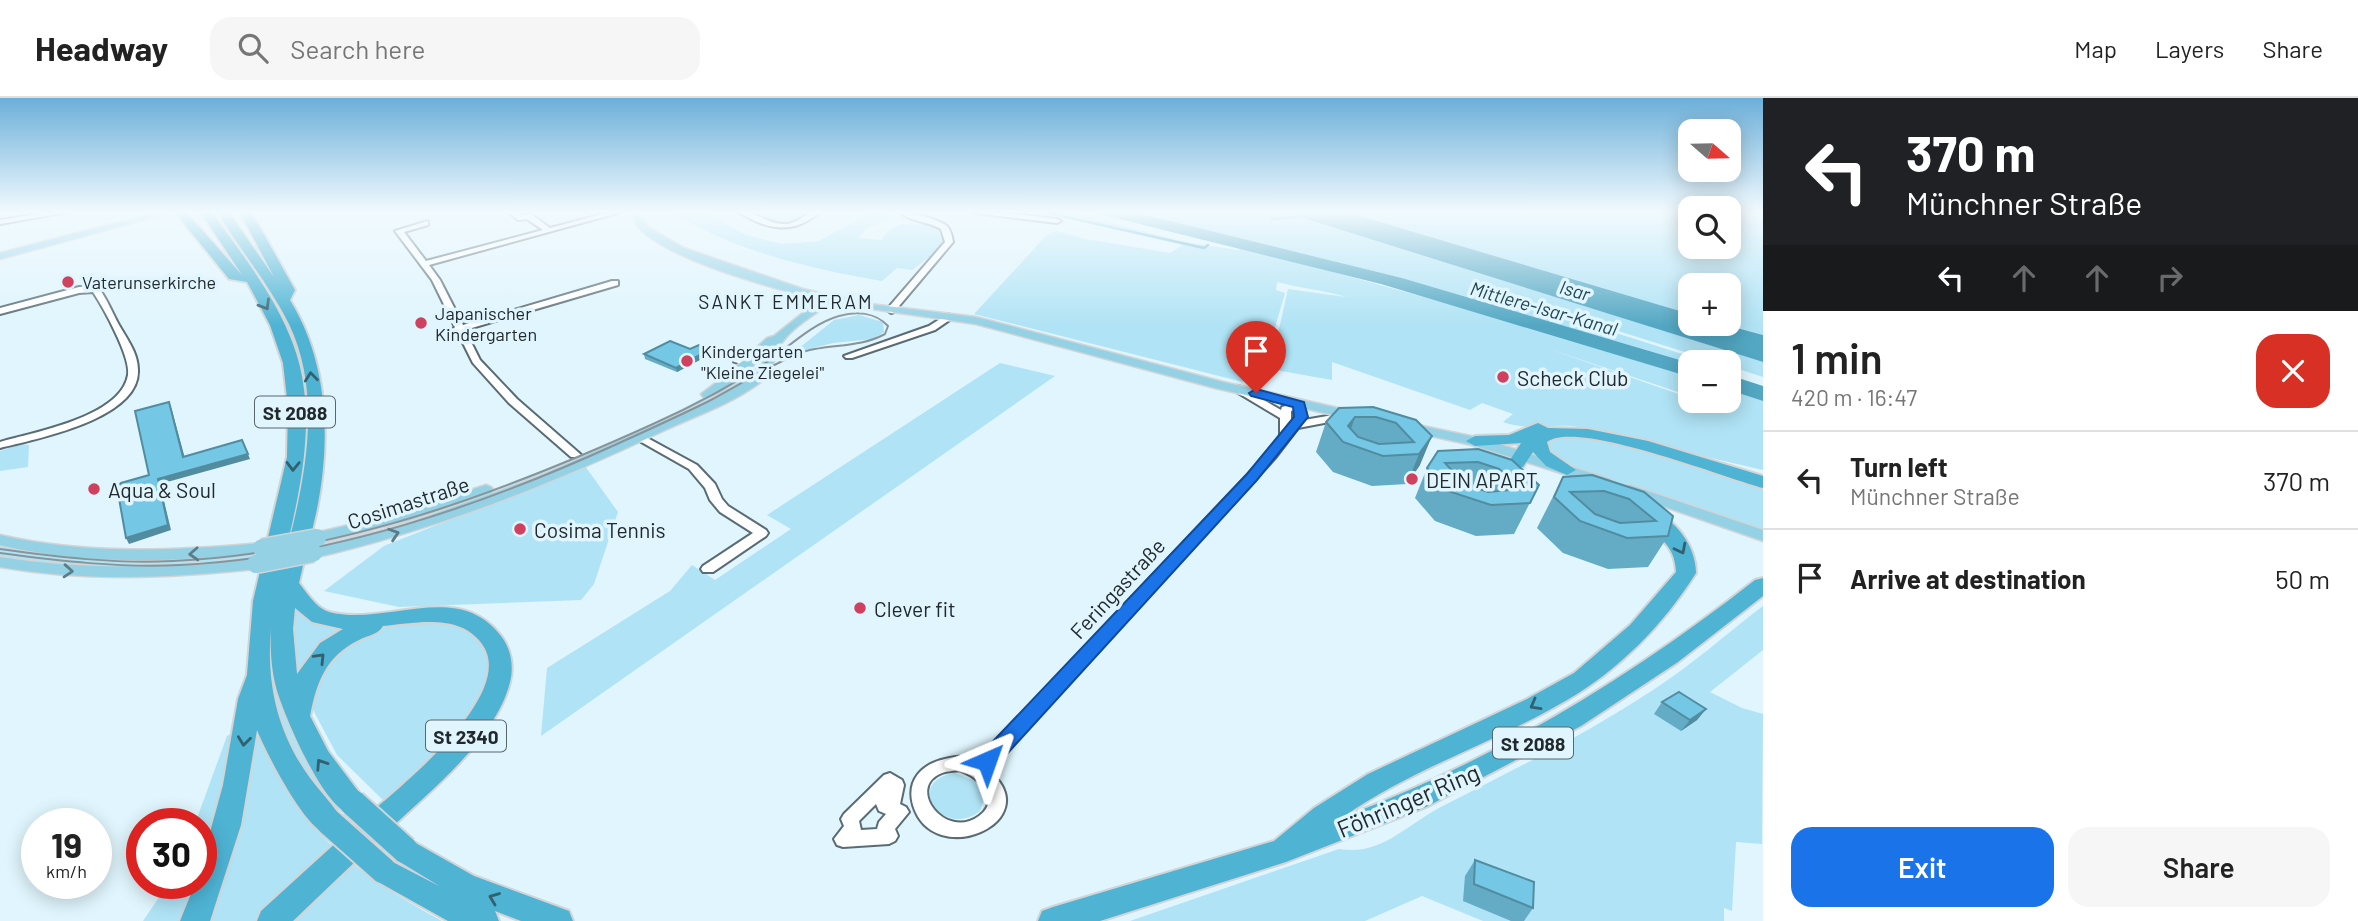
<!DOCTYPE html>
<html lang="en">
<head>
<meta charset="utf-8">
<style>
	body { margin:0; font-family:Barlow,sans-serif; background:#f6f6f6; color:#222; height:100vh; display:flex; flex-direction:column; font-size:26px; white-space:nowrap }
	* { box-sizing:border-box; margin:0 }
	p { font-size:23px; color:#767676 }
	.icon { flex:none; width:38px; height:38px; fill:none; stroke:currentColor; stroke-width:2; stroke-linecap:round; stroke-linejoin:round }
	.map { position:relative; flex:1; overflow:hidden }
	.details { display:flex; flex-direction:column; background:#fff; width:595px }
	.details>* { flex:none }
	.top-card { background:#202124; color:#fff; overflow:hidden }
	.needle { width:46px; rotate:110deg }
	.fabs { position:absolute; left:1678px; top:21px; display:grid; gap:14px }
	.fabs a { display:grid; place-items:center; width:63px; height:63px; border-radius:14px; background:#fff; box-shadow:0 4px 18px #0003; font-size:35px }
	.speed { position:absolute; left:21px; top:710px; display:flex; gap:14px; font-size:35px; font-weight:700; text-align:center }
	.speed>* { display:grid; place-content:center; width:91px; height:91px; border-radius:50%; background:#fff; box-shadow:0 4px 18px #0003; line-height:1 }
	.speed small { font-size:18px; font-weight:400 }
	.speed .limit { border:10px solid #d22; background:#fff; color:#111 }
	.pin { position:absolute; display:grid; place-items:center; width:60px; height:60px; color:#fff; margin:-72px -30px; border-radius:50% 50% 50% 0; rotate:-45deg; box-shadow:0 0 7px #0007 }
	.pin .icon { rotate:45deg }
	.me { position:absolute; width:77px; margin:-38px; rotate:43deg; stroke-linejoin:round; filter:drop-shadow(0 0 5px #0008) }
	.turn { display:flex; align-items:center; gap:24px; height:147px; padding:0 28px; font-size:32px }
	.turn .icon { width:91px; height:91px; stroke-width:2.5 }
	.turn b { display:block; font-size:49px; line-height:60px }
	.lanes { display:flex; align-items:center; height:66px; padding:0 28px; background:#0003; justify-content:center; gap:35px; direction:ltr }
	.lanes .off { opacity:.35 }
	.round { display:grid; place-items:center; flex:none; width:74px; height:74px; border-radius:21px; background:#f6f6f6 }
	.headline { display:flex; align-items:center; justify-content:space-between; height:119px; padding:0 28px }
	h1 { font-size:42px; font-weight:600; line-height:52px }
	.primary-button { display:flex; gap:14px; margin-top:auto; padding:14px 28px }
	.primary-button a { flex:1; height:80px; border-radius:21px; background:#1a73e8; color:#fff; font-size:28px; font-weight:600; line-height:80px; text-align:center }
	.primary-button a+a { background:#f6f6f6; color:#222 }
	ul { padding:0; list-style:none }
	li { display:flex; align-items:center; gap:21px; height:98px; padding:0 28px; border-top:2px solid #e0e0e0 }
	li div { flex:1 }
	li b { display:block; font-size:26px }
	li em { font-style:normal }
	header { display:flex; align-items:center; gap:42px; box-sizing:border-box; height:98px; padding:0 35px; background:#fff; border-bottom:2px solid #e0e0e0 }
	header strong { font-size:33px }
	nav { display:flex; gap:38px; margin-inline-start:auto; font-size:24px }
	.search { width:490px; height:63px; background:#f6f6f6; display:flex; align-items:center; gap:18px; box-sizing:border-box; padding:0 24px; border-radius:21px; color:#767676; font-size:26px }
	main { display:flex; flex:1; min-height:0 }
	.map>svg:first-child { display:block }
	.green { fill:#b0e3f5 }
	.water { fill:#53a7c3 }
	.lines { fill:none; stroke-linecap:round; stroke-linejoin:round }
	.stream { stroke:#53a7c3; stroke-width:2.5 }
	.minor-casing { stroke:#5a6c73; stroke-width:4 }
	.major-casing { stroke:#d3d4d5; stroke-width:3 }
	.highway-casing { stroke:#d3d4d5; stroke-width:4 }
	.minor { fill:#fff; fill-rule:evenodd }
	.major { fill:#95d1e5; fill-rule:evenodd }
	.highway { fill:#4fb3d4; fill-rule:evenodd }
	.tram { stroke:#87959b; stroke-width:2 }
	.major-bridge-casing { stroke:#d3d4d5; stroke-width:21; stroke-linecap:butt }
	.highway-bridge-casing { stroke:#d3d4d5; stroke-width:30; stroke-linecap:butt }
	.major-bridge { stroke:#95d1e5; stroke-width:18 }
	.highway-bridge { stroke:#4fb3d4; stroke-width:26 }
	.wall { fill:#64acc5 }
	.shaded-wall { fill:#518ca0 }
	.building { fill:#74c8e5; stroke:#518ca0; stroke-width:2; fill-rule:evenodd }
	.oneway { stroke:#33606f }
	.oneway2 { stroke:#5b7d88 }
	.route { fill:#1a73e8; stroke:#114b97; stroke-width:2 }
	.poi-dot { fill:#d0405f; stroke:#e0f5fd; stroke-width:2.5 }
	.labels { text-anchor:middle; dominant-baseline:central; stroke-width:7; stroke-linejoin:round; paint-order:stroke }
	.far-poi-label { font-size:18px; fill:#21292c; stroke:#e0f5fd; text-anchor:start }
	.far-water-label { font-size:19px; font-style:italic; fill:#214754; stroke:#e0f5fd }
	.far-neighbourhood-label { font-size:19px; letter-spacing:2px; fill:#21292c; stroke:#e0f5fd }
	.shield { fill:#e0f5fd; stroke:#5a666b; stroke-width:2 }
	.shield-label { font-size:19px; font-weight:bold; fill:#21292c }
	.poi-label { font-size:21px; fill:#21292c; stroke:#e0f5fd; text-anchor:start }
	.street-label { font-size:21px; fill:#21292c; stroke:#e0f5fd }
	.near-street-label { font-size:24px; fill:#21292c; stroke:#e0f5fd }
</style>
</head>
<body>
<header>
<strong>Headway</strong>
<div class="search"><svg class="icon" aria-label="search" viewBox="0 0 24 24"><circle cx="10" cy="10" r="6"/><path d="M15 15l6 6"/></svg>Search here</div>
<nav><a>Map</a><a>Layers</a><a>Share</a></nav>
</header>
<main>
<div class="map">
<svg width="1763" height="823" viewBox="0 0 1763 823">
	<rect width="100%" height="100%" fill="#e0f5fd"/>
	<!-- green -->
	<g class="green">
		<path d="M212,113H216L281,211L297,241L311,308L307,312L292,242Z"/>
		<path d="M672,113H703L746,137L782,146L819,143L872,113H898L886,115L889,120L865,131L859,140L882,142C892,123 909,125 926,127L913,121L940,130L943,149L912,172L897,170L882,183C813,171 730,153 672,113Z"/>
		<path d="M757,113H815L803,122L785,128L754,116Z"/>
		<path d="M1038,113H1065L1185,144L1238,152L1245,150L1511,223L1690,279V298L1543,249L1690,300V303L1724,311L1704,303H1729V292L1763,303V372L1573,328C1550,327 1524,332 1503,324L1513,316L1482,305L1470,312L1332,264V282L1270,271L1288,191L1346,199C1323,192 1300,190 1277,184L1276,192L1285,195L1264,267L1251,266L1243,284L974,216L1045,139L1056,133L1086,141L1170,155L1183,147Z"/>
		<path d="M1126,113H1283L1763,264V279L1729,268V264H1717L1551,212L1547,213L1707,264L1690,265L1402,180Z"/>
		<path d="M1343,113H1690V149H1729V113H1763V237L1722,226H1729V187H1690V216Z"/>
		<path d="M859,217L883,224L884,234L873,241L833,245L793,255L834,222Z"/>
		<path d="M1000,265L1055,278L541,638L547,570L670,493L692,467L715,482L791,431L767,417Z"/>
		<path d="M736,282L744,286L567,368L385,436L384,426C505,390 625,345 736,282Z"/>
		<path d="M1568,338L1605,343L1763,387V432L1574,371L1548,357L1544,345L1549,341Z"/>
		<path d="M21,346L29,347L28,369L0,373V353Z"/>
		<path d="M306,362L308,364L291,448L372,429L374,439L288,457L282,603L302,653L344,712L333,713L295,657L274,606L265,538L282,458L240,465L91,471L0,460V447L47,457L140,463L285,449L302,365Z"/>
		<path d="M585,368L618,414L594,486L581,502L399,509L324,493L384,448Z"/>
		<path d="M1763,508V552L1710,594L1742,610L1763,616L1762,746L1736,744L1732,813L1724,810V823H1483L1422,798L1365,823H1130L1339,751C1381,758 1405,728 1439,710C1511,673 1585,637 1653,592C1692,567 1726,536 1763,508Z"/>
		<path d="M293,509L305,518L355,526L298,579L289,556Z"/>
		<path d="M426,522C570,540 432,660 385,704L337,657L311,608L320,566C360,540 377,525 426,522Z"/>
		<path d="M257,621C290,728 348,771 442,823H143L168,786H201V726H195L227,638Z"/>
		<path d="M954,675L978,684L985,698L980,713C942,742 903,684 954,675Z"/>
	</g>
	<!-- water -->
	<g class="water">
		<path d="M1087,113H1129L1402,180L1690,265V279L1381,186Z"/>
		<path d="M1281,113H1343L1690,216V226H1722L1763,237V264Z"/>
		<path d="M1729,277L1763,288V303L1729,292Z"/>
	</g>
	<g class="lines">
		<!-- stream -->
		<g class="stream">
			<path d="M1039,113L1204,150L1208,147"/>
			<path d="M1271,113L1272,121L1298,119L1303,113"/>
		</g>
		<defs>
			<g id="minor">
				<path d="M57,113H73L0,126V122Z"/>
				<path d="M507,113H515L522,117L531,116L550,130L614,113H625L429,167L440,182L463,227L612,183H618V187L465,232L480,262L517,301L579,355L581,357L579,359H571L509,305L473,265L457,233L453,231L455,229L432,182L395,133L428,123V127L404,134L426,163L543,132L527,121L518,122Z"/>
				<path d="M737,113C755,112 768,127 785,126C799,126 807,112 821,113C793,138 767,132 737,113Z"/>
				<path d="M898,113C907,113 940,122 947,128C951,133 952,138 953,144L894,214L891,215L887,212L888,210L945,144L941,131C928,123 910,124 898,113Z"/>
				<path d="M971,113H991L1057,121L1061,123L1057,125L975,115Z"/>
				<path d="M95,188L98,189C107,201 112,214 119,227C127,241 138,255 138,272C140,321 36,341 0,350V344C34,334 121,319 128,277C131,259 103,209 93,194L79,195L0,216V210L79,189Z"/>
				<path d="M948,216L953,219L951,221L935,232L852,260H846L844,258L929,228Z"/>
				<path d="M737,259L751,262L753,264L748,267L734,264V260Z"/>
				<path d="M1239,288L1281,312L1282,309L1300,304L1304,305L1306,319L1304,322L1345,315L1350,318L1345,321L1298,330L1275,360L989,673C1049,723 933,774 913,707C906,682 922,666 945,661C950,660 956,658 961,659C966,660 971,662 976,664L1267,356L1280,338V320L1235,293L1234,291ZM1295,312L1296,319L1291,325V313ZM959,672C972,677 984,685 989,699C988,708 987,712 979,718C945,743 905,689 942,675C947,673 954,673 959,672Z"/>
				<path d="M640,336L697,367L715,386L722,401L728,408L766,432L768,435L766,438L713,474H703L701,471L703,468L753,435L720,414L710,402L705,390L689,371L636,341L634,339L636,337Z"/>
				<path d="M890,675L902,682L904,687L900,706L906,709L909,714L895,731L898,738L895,743L889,746L843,749L837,747L834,741L844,728L841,721L844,716L884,677ZM876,706L879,713L886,716L879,724L877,731L861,732L859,723Z"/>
			</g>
			<g id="major">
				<path d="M161,113H176L0,161V155Z"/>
				<path d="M632,113H640L648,129L684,150L803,191L862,205L976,219L1223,284L1360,315L1362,318L1355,322L1215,290L976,226L830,205C813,218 793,228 781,246C770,262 778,272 758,286C729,307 695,318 663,333C550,387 435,432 313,460L307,459L305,455L307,451L400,428L535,380L713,301L736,289L760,272L764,257C751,269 722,302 703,299L701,296L728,276L767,240L774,238L819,202C774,190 674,164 641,132C635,127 633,120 632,113Z"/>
				<path d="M1408,325L1480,340L1610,381L1613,384L1605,389L1472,347L1403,332L1401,329Z"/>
				<path d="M486,387L491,389L494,392L491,395L410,422L317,445L309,440L311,436L399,415Z"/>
				<path d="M1630,387L1763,432V443L1625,395L1622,392L1625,389Z"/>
				<path d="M0,437C87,457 173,453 262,445L270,450L262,455C173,464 87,468 0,447Z"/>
				<path d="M0,459C86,473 170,469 256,461L264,466L256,471C170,480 86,484 0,469Z"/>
			</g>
			<g id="highway">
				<path d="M174,113H185L242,177L200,113H211C241,155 275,197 293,246C320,318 299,397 282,469C303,393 325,301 289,226C269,186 239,151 217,113H228L274,179L239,113H251L295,192L290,202C328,264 331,341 317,411C312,436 304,460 299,485C307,495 316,510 329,514C385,529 458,481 501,538C511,551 514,568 510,584C496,641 431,692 390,731C357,762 325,792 293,823H257L261,813C293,784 324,755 356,727C390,697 520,598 482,546C460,515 416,525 383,528C378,537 368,537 359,542C326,558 317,583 310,618L328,653L367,705L363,713C361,714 354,716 352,716C325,715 282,613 276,589C271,570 270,549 271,529C266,585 277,635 310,680C321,695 335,708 343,724L339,732C337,733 330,736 328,736C306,734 265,652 257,632L241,727L210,823H180L195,786H201V767L223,687L238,601L247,577L253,503L287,359L288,309L283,265L270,227L247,184L229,181ZM295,510L312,524L343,531L320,545L297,576L293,531Z"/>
				<path d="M1538,325L1548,330L1588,331L1648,343L1763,378V390C1725,380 1576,321 1547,344L1550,354L1576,372L1567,377L1546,368L1533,354L1523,369H1511L1508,365L1521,345L1475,348L1466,343L1475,338L1509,337Z"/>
				<path d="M1650,413C1676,420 1696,449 1696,475C1664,526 1619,572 1567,602C1494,645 1413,670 1343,719C1493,663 1630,580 1755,482L1763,480V498L1678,564L1581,628L1426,709L1286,764L1100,823H1038L1042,813L1053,809L1274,743L1314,710L1368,676L1527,601L1574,575L1630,527L1676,474C1675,444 1656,440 1640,419Z"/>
				<path d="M405,739L474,778L569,813L573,823H521L495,813L499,823H448L373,781L369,772L373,763L383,759L441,789L395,761L391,752L395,743Z"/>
			</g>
		</defs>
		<!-- minor casing -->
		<use href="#minor" class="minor-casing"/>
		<!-- major casing -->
		<use href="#major" class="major-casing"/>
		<!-- highway casing -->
		<use href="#highway" class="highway-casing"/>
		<!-- minor -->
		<use href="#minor" class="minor"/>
		<!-- major -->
		<use href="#major" class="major"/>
		<!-- highway -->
		<use href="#highway" class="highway"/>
		<!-- tram -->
		<path class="tram" d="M0,451C58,459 115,466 173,463C342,455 501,395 653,326C691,309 729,289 764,266C788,250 811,226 839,218C856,213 875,214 888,228L885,236C856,252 822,244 793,258C764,271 737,288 709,303C679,318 648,332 617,346C481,408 330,460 180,467C119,470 60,463 0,455"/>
		<defs>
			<g id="major-bridge">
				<path d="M262,450L317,440"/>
				<path d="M256,466L313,455"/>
			</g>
			<g id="highway-bridge">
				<path d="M353,705L405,752"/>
				<path d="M329,724L383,772"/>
			</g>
		</defs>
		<!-- major-bridge casing -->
		<use href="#major-bridge" class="major-bridge-casing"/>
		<!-- highway-bridge casing -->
		<use href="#highway-bridge" class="highway-bridge-casing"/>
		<!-- major-bridge -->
		<use href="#major-bridge" class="major-bridge"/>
		<!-- highway-bridge -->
		<use href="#highway-bridge" class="highway-bridge"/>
	</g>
	<!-- wall -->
	<g class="wall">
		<path d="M690,251L711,256L677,274L645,261L644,256Z"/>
		<path d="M1339,310L1416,322L1420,367L1407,386L1372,388L1333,374L1316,354L1326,324Z"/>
		<path d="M1478,351L1539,387L1514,436L1476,438L1435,423L1415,400L1427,370Z"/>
		<path d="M1563,379L1644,394L1668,438L1648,469L1608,471L1563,455L1537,430Z"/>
		<path d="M1662,604L1706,611L1697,622L1681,633L1654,616Z"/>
		<path d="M1475,762L1533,810L1524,823H1511L1463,803L1465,778Z"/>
	</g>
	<!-- shaded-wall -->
	<g class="shaded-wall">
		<path d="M711,251V256L677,274L676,270Z"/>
		<path d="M169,304L171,309L186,364L183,359Z"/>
		<path d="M1355,319L1346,345L1348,328Z"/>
		<path d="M1432,338L1420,367L1407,386L1419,356Z"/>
		<path d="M242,342L250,361L160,386L171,432L129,446L126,440L158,381Z"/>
		<path d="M1706,611L1697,622L1681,633L1690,622Z"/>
	</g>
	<!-- building -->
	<g class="building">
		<path d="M670,243L690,251L699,247L711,251L676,270L644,256Z"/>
		<path d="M169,304L183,359L242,342L248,356L158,381L168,427L126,440L117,389L121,385L149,377L135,313Z"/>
		<path d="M1373,309L1416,322L1432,338L1419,356L1383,358L1343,344L1326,324L1339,310ZM1355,319H1376L1396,325L1414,344L1379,346L1358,339L1348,328Z"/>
		<path d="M1478,351L1512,362L1539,387L1530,405L1491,407L1448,393L1427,370L1438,353ZM1478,364L1499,371L1521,391L1488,394L1464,386L1445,365Z"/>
		<path d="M1592,377L1644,394L1673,418L1668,438L1627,440L1580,423L1554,399L1563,379ZM1604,393L1629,401L1656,423L1620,425L1595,416L1570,394Z"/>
		<path d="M1679,594L1706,611L1690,622L1662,604Z"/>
		<path d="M1475,762L1534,784L1533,810L1474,786Z"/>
	</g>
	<!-- one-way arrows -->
	<defs><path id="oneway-chevron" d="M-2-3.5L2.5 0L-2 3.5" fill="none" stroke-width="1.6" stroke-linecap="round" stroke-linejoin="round" transform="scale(1.75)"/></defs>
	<g class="oneway">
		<use href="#oneway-chevron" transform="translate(265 207) rotate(59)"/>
		<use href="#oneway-chevron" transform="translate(311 279) rotate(-96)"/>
		<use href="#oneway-chevron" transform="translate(293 368) rotate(91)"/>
		<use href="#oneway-chevron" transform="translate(1681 451) rotate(63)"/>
		<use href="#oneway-chevron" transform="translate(320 560) rotate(-46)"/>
		<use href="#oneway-chevron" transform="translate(1535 607) rotate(151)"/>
		<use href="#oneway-chevron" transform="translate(244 643) rotate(97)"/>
		<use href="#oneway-chevron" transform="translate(321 666) rotate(-123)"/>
		<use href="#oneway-chevron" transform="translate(494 800) rotate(-159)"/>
	</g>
	<g class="oneway2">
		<use href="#oneway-chevron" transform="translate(394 436) rotate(-18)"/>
		<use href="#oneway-chevron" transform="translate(194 456) rotate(177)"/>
		<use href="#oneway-chevron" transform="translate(68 473) rotate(4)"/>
	</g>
	<!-- sky -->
	<linearGradient id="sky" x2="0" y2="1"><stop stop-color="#6cafd9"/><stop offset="0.5" stop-color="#f1fafe"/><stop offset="1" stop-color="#f1fafe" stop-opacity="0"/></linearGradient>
	<rect width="1763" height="228" fill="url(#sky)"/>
	<!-- route -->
	<path class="route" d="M1256,291L1304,304L1308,319L1257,382L995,669L987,671L980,669L976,663L980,657L1247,376L1294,319L1293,309L1251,298L1249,295Z"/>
	<!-- markers -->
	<g class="poi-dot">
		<circle cx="68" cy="184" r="7"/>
		<circle cx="421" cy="225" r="7"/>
		<circle cx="687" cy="263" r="7"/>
		<circle cx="1503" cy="279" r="7"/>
		<circle cx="1412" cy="381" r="7"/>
		<circle cx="94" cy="391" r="7"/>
		<circle cx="520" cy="431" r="7"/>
		<circle cx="860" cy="510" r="7"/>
	</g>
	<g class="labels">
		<!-- far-poi labels -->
		<g class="far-poi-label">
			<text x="82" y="184">Vaterunserkirche</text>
			<text x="435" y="215">Japanischer<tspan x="435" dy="21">Kindergarten</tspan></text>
			<text x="701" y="253">Kindergarten<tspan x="701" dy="21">"Kleine Ziegelei"</tspan></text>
		</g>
		<!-- far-water labels -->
		<g class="far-water-label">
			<text transform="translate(1575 192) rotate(16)">Isar</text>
			<text transform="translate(1544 210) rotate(16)">Mittlere-Isar-Kanal</text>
		</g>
		<!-- far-neighbourhood labels -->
		<g class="far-neighbourhood-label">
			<text x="786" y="203">SANKT EMMERAM</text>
		</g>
		<!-- shield labels -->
		<g class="shield">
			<rect x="255" y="298.5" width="80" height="31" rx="5"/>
			<rect x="426" y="622.5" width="80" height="31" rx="5"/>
			<rect x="1493" y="629.5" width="80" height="31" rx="5"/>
		</g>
		<g class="shield-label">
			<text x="295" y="314">St 2088</text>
			<text x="466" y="638">St 2340</text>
			<text x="1533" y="645">St 2088</text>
		</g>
		<!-- poi labels -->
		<g class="poi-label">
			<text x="1517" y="279">Scheck Club</text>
			<text x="1426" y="381">DEIN APART</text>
			<text x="108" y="391">Aqua &amp; Soul</text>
			<text x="534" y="431">Cosima Tennis</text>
			<text x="874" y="510">Clever fit</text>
		</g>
		<!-- street labels -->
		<g class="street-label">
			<text transform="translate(408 404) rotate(-18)">Cosimastraße</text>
			<text transform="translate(1117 490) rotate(-47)">Feringastraße</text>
		</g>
		<!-- near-street labels -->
		<g class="near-street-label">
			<text transform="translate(1408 702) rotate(-23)">Föhringer Ring</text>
		</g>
	</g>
</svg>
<div class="fabs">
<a><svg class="needle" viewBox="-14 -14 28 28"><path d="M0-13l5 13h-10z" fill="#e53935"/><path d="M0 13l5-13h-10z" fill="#767676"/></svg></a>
<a><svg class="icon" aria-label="search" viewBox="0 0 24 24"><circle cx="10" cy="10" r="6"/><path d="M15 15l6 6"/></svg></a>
<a>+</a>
<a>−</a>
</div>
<div class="speed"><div>19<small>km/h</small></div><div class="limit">30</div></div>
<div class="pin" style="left:1256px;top:295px;background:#d93025"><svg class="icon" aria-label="arrive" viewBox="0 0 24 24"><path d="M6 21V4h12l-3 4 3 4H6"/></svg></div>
<svg class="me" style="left:987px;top:663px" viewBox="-20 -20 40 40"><path d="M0-17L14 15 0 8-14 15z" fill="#1a73e8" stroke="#fff" stroke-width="4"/></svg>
</div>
<section class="details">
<div class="top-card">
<div class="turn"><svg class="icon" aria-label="left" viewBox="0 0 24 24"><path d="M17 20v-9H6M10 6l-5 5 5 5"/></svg><div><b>370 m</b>Münchner Straße</div></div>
<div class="lanes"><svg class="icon" aria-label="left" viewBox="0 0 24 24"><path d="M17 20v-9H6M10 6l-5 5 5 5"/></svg><svg class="icon off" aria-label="ahead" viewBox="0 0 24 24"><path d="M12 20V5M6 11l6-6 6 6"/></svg><svg class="icon off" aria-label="ahead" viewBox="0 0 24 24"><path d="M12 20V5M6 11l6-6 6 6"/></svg><svg class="icon off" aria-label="right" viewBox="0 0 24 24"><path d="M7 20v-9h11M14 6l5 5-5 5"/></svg></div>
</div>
<div class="headline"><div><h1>1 min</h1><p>420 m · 16:47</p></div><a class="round" style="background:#d93025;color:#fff"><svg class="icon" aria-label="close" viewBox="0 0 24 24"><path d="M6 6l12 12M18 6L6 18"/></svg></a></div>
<ul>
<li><svg class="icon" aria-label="left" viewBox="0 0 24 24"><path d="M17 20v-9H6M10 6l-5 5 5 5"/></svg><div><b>Turn left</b><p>Münchner Straße</p></div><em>370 m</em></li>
<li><svg class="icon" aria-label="arrive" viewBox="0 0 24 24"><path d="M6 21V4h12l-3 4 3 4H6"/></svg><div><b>Arrive at destination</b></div><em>50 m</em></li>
</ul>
<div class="primary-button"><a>Exit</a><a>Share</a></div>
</section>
</main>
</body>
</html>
